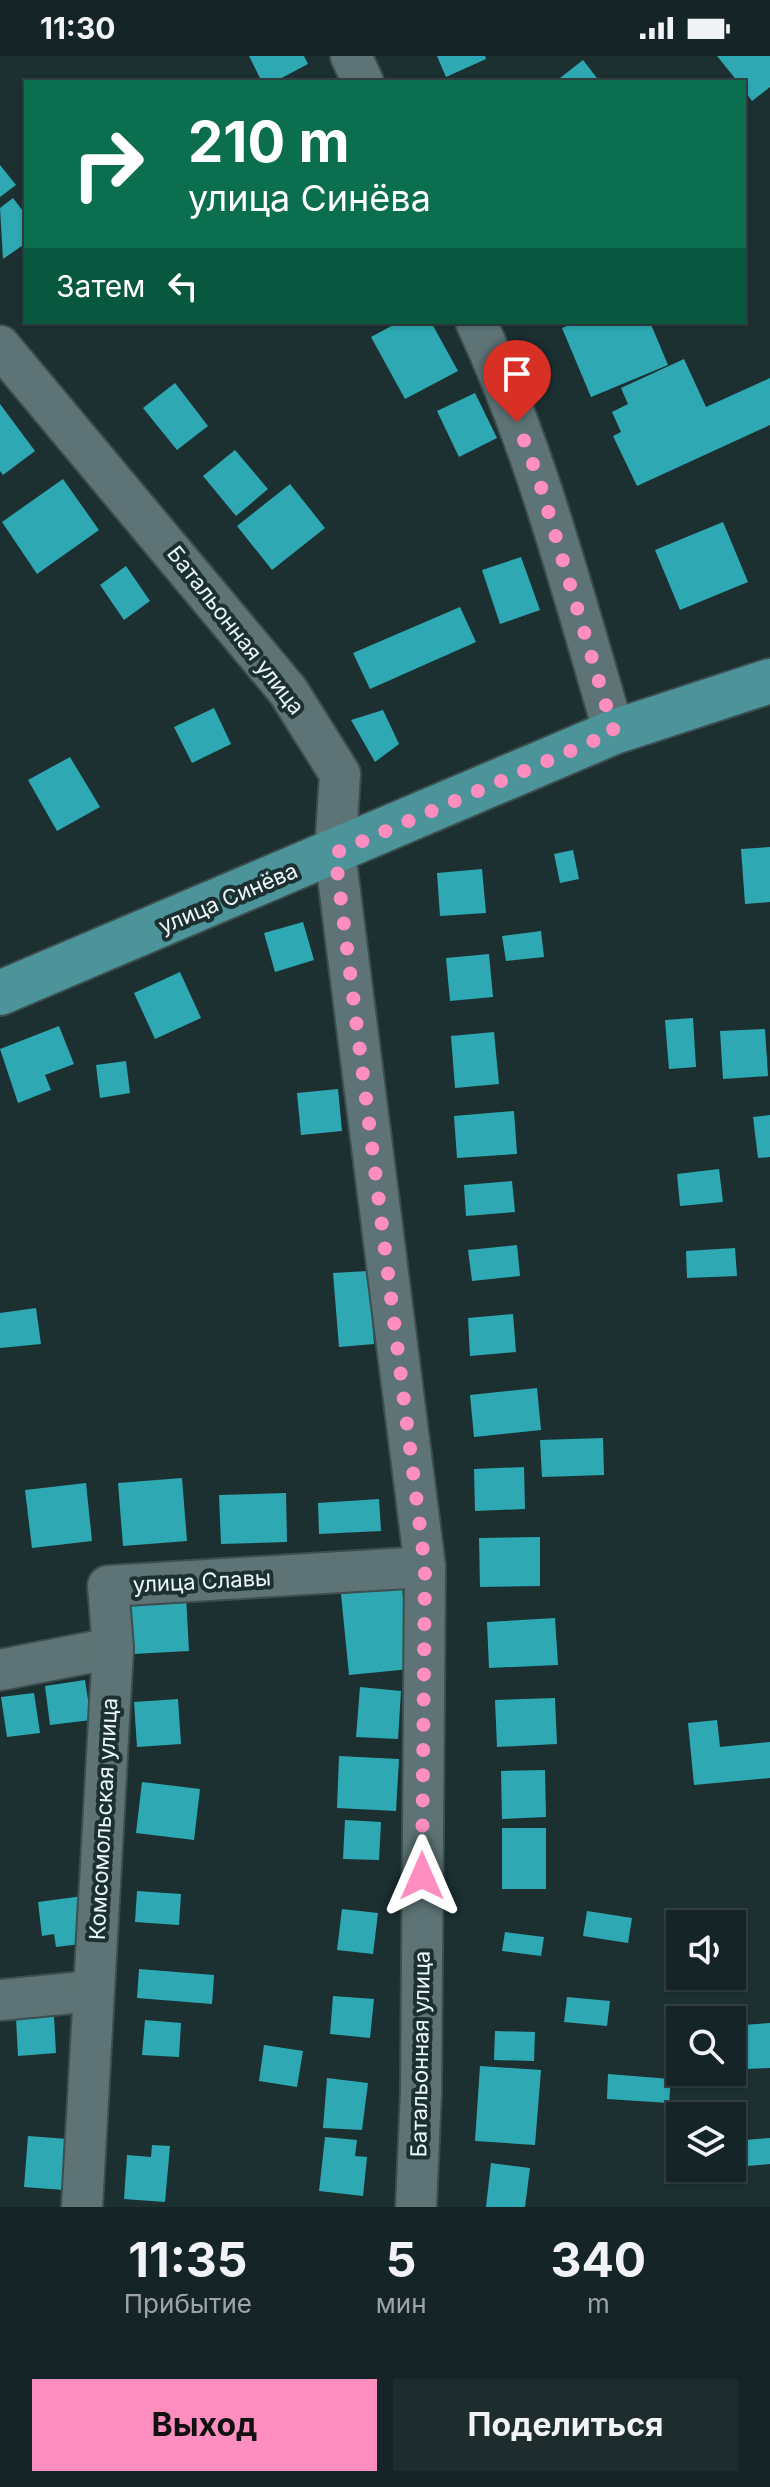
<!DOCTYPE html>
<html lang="ru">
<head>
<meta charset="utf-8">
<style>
	body { margin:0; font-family:Inter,sans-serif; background:#1e2c2e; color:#f1f3f6; height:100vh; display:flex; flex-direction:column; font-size:30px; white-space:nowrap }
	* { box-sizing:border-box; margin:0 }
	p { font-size:26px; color:#9da4a7 }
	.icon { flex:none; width:44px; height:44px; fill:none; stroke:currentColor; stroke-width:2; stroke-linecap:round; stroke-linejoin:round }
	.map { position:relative; height:2151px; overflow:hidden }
	.sheet { display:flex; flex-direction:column; background:#152426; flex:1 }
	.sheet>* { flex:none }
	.top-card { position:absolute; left:24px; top:24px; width:722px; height:244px; border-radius:0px; box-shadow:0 2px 6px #0004,0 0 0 2px #344143; background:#0b6e4f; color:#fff; overflow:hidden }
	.tools { position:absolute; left:666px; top:1854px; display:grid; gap:16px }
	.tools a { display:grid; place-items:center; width:80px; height:80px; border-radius:0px; background:#152426; box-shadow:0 2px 6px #0004,0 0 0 2px #344143; font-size:40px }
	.pin { position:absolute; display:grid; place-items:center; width:68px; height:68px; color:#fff; margin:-82px -34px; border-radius:50% 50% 50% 0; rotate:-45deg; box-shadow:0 0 8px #0007 }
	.pin .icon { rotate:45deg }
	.me { position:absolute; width:88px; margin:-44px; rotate:0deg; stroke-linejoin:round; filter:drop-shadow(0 0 6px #0008) }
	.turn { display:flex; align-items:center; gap:28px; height:168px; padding:0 32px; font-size:36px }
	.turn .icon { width:104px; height:104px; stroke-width:2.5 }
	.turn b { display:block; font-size:56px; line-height:68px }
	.then { display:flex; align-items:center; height:76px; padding:0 32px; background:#0003; gap:16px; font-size:30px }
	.eta { display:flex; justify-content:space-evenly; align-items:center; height:136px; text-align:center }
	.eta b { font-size:48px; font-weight:700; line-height:56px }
	.action { display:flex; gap:16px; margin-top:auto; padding:16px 32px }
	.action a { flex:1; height:92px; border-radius:0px; background:#fd8ebf; color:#111; font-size:32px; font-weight:700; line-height:92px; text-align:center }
	.action a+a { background:#1e2c2e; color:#f1f3f6 }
	.status { display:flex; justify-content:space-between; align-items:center; height:56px; padding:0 40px; background:#152426; direction:ltr }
	.status svg { height:22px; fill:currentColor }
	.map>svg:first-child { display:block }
	.building { fill:#2ea9b3 }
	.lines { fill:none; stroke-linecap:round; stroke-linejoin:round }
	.minor-casing { stroke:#3c4e4f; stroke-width:44 }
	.major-casing { stroke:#3c4e4f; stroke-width:48 }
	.minor { stroke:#5d7375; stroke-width:40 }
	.major { stroke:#4c949a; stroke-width:44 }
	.route { stroke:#fd8ebf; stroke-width:14; stroke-dasharray:0 25.2 }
	.labels { text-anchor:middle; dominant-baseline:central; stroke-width:8; stroke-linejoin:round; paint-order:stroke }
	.street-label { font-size:22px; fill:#ebf7f8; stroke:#1c3032 }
</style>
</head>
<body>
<div class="status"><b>11:30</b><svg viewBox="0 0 49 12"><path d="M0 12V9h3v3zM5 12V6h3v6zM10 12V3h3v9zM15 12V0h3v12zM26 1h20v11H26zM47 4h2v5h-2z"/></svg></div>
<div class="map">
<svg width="770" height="2151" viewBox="0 0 770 2151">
	<rect width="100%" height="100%" fill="#1c3032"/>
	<!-- building -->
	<g class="building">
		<path d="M249,0H304L308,8L274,26H262Z"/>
		<path d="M437,0H485L486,3L446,21Z"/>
		<path d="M717,0H770V31L752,45L744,34V26H738Z"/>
		<path d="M583,4L600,26H555Z"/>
		<path d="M0,109L16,129L0,141Z"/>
		<path d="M13,142L26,159V187L3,203L0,152Z"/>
		<path d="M399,266H431L458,315L405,343L371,281Z"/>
		<path d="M577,266H650L668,309L591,341L562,272Z"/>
		<path d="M684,303L706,351L770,322V369L637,430L613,380L621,376L612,356L628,348L621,332Z"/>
		<path d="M175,327L208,370L177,394L143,352Z"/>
		<path d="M475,337L497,382L459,401L437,355Z"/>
		<path d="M0,348L35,395L3,419L0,415Z"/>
		<path d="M235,394L268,433L236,460L203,420Z"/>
		<path d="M63,423L99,474L37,518L2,466Z"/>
		<path d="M290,428L325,472L272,514L237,470Z"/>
		<path d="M723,466L748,526L680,554L655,494Z"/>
		<path d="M521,501L540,554L500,568L482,514Z"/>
		<path d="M126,510L150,545L124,564L100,529Z"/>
		<path d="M460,551L476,586L370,633L353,597Z"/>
		<path d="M214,652L231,688L192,707L174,671Z"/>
		<path d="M383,654L399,688L375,706L351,664Z"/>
		<path d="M70,701L100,751L57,775L28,724Z"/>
		<path d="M770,791V846L745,848L741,793Z"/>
		<path d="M573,794L579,823L560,827L554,798Z"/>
		<path d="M482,813L486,857L440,860L437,817Z"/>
		<path d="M303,866L314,904L275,916L264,877Z"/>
		<path d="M541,875L544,901L506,905L502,880Z"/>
		<path d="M489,898L493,941L450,945L446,902Z"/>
		<path d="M180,916L201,962L155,983L134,937Z"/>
		<path d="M693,962L696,1011L669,1013L665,964Z"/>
		<path d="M59,970L74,1008L45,1019L51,1034L18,1047L0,993Z"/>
		<path d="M765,973L768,1020L723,1023L720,975Z"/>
		<path d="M494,976L499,1028L455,1032L451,980Z"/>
		<path d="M126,1005L130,1037L100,1042L96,1009Z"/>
		<path d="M338,1033L342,1075L301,1079L297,1037Z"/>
		<path d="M514,1055L517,1098L457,1102L454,1060Z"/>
		<path d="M770,1059V1101L758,1102L753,1061Z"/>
		<path d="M719,1113L723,1146L680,1150L677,1118Z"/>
		<path d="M512,1125L515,1156L466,1160L464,1129Z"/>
		<path d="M517,1189L520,1220L472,1225L468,1194Z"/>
		<path d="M735,1192L737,1220L687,1222L686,1195Z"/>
		<path d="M368,1215L374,1288L339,1291L333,1217Z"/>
		<path d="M36,1252L41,1288L0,1292V1257Z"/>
		<path d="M513,1258L516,1296L470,1300L468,1262Z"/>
		<path d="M537,1332L541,1374L474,1381L470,1339Z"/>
		<path d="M603,1382L604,1419L542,1421L540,1384Z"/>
		<path d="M524,1411L525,1453L475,1455L474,1413Z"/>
		<path d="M182,1422L187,1485L123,1490L118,1427Z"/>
		<path d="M86,1427L92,1485L32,1492L25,1434Z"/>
		<path d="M286,1437L287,1486L221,1488L219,1439Z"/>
		<path d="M379,1443L381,1475L319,1478L318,1447Z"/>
		<path d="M540,1481V1530L480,1531L479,1482Z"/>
		<path d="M402,1532L410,1613L349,1619L341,1538Z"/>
		<path d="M186,1540L189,1595L133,1598L130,1543Z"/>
		<path d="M555,1562L558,1609L489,1612L487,1566Z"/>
		<path d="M85,1624L91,1664L50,1669L45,1630Z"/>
		<path d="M360,1631L401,1635L398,1683L356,1681Z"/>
		<path d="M34,1637L40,1677L7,1681L1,1641Z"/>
		<path d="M555,1642L557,1688L497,1691L495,1644Z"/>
		<path d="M178,1643L181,1688L137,1691L134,1646Z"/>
		<path d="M717,1664L720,1691L770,1686V1722L694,1729L688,1667Z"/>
		<path d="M339,1700L399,1703L396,1755L337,1752Z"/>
		<path d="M545,1714L546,1761L502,1763L501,1715Z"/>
		<path d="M142,1726L200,1733L194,1784L136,1777Z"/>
		<path d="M345,1764L381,1766L379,1804L343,1803Z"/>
		<rect x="502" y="1772" width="44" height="61"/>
		<path d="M137,1835L181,1838L179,1869L135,1866Z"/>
		<path d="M83,1840L89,1887L56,1891L54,1878L42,1880L38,1846Z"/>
		<path d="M342,1853L378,1857L373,1898L337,1894Z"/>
		<path d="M587,1855L632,1862L628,1887L583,1880Z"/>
		<path d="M505,1876L544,1881L541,1900L502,1895Z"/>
		<path d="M139,1913L214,1919L212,1948L137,1942Z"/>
		<path d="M333,1940L374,1943L370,1982L330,1978Z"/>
		<path d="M567,1941L610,1945L607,1970L564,1966Z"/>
		<path d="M54,1960L56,1997L18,2000L16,1962Z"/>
		<path d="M145,1964L181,1967L179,2001L142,1999Z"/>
		<path d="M770,1967V2012L746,2013L743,1969Z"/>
		<path d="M495,1975L535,1976L534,2005L494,2004Z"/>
		<path d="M264,1989L303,1995L297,2031L259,2025Z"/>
		<path d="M480,2010L541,2014L535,2089L475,2085Z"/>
		<path d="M608,2018L671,2023L669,2047L607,2043Z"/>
		<path d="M327,2022L368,2027L362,2074L323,2072Z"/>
		<path d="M28,2080L68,2083L64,2134L24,2131Z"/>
		<path d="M325,2081L357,2084L355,2100L367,2101L363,2140L319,2135Z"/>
		<path d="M770,2082V2108L747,2110L744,2084Z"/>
		<path d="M152,2089L170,2090L165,2146L124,2143L127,2099L151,2101Z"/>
		<path d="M491,2107L530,2112L525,2151H486Z"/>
	</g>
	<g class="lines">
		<defs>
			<g id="minor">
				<path d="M351,0L363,26"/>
				<path d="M476,266C537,397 573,538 614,676"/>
				<path d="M0,290L288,635L340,718L335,797L425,1511L421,2036L416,2151"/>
				<path d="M0,1614L113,1592"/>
				<path d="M0,1944L93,1935"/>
				<path d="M82,2151L113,1592L108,1530L425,1511"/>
			</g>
			<path id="major" d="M0,937L614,676L770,625"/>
		</defs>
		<!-- minor casing -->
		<use href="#minor" class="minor-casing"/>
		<!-- major casing -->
		<use href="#major" class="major-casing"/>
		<!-- minor -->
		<use href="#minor" class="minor"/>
		<!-- major -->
		<use href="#major" class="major"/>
	</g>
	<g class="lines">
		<!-- route -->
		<path class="route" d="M422,1820L425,1511L335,797L614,676L538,421L517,366"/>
	</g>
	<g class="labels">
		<!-- street labels -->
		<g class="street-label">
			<text transform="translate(236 574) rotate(52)">Батальонная улица</text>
			<text transform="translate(228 842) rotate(-23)">улица Синёва</text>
			<text transform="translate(202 1525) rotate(-3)">улица Славы</text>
			<text transform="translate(103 1763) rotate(-87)">Комсомольская улица</text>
			<text transform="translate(420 1998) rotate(-89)">Батальонная улица</text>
		</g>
	</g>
</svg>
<div class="tools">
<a><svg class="icon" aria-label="sound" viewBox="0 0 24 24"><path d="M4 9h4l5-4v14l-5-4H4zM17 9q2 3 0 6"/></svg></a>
<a><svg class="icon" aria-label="search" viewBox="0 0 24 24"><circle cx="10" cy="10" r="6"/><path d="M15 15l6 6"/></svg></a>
<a><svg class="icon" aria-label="layers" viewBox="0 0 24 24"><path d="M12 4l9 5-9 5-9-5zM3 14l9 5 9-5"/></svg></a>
</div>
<div class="pin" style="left:517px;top:366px;background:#d93025"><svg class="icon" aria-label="arrive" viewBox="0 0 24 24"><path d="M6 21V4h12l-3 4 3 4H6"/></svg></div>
<svg class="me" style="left:422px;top:1820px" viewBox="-20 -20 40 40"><path d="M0-17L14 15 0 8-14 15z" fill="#fd8ebf" stroke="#fff" stroke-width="4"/></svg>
<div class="top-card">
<div class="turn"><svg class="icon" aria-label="right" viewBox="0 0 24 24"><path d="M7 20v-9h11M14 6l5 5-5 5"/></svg><div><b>210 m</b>улица Синёва</div></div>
<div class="then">Затем<svg class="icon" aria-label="left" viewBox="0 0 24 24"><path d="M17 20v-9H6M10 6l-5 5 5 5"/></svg></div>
</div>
</div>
<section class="sheet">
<div class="eta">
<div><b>11:35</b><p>Прибытие</p></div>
<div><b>5</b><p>мин</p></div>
<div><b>340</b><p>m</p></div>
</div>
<div class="action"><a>Выход</a><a>Поделиться</a></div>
</section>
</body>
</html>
